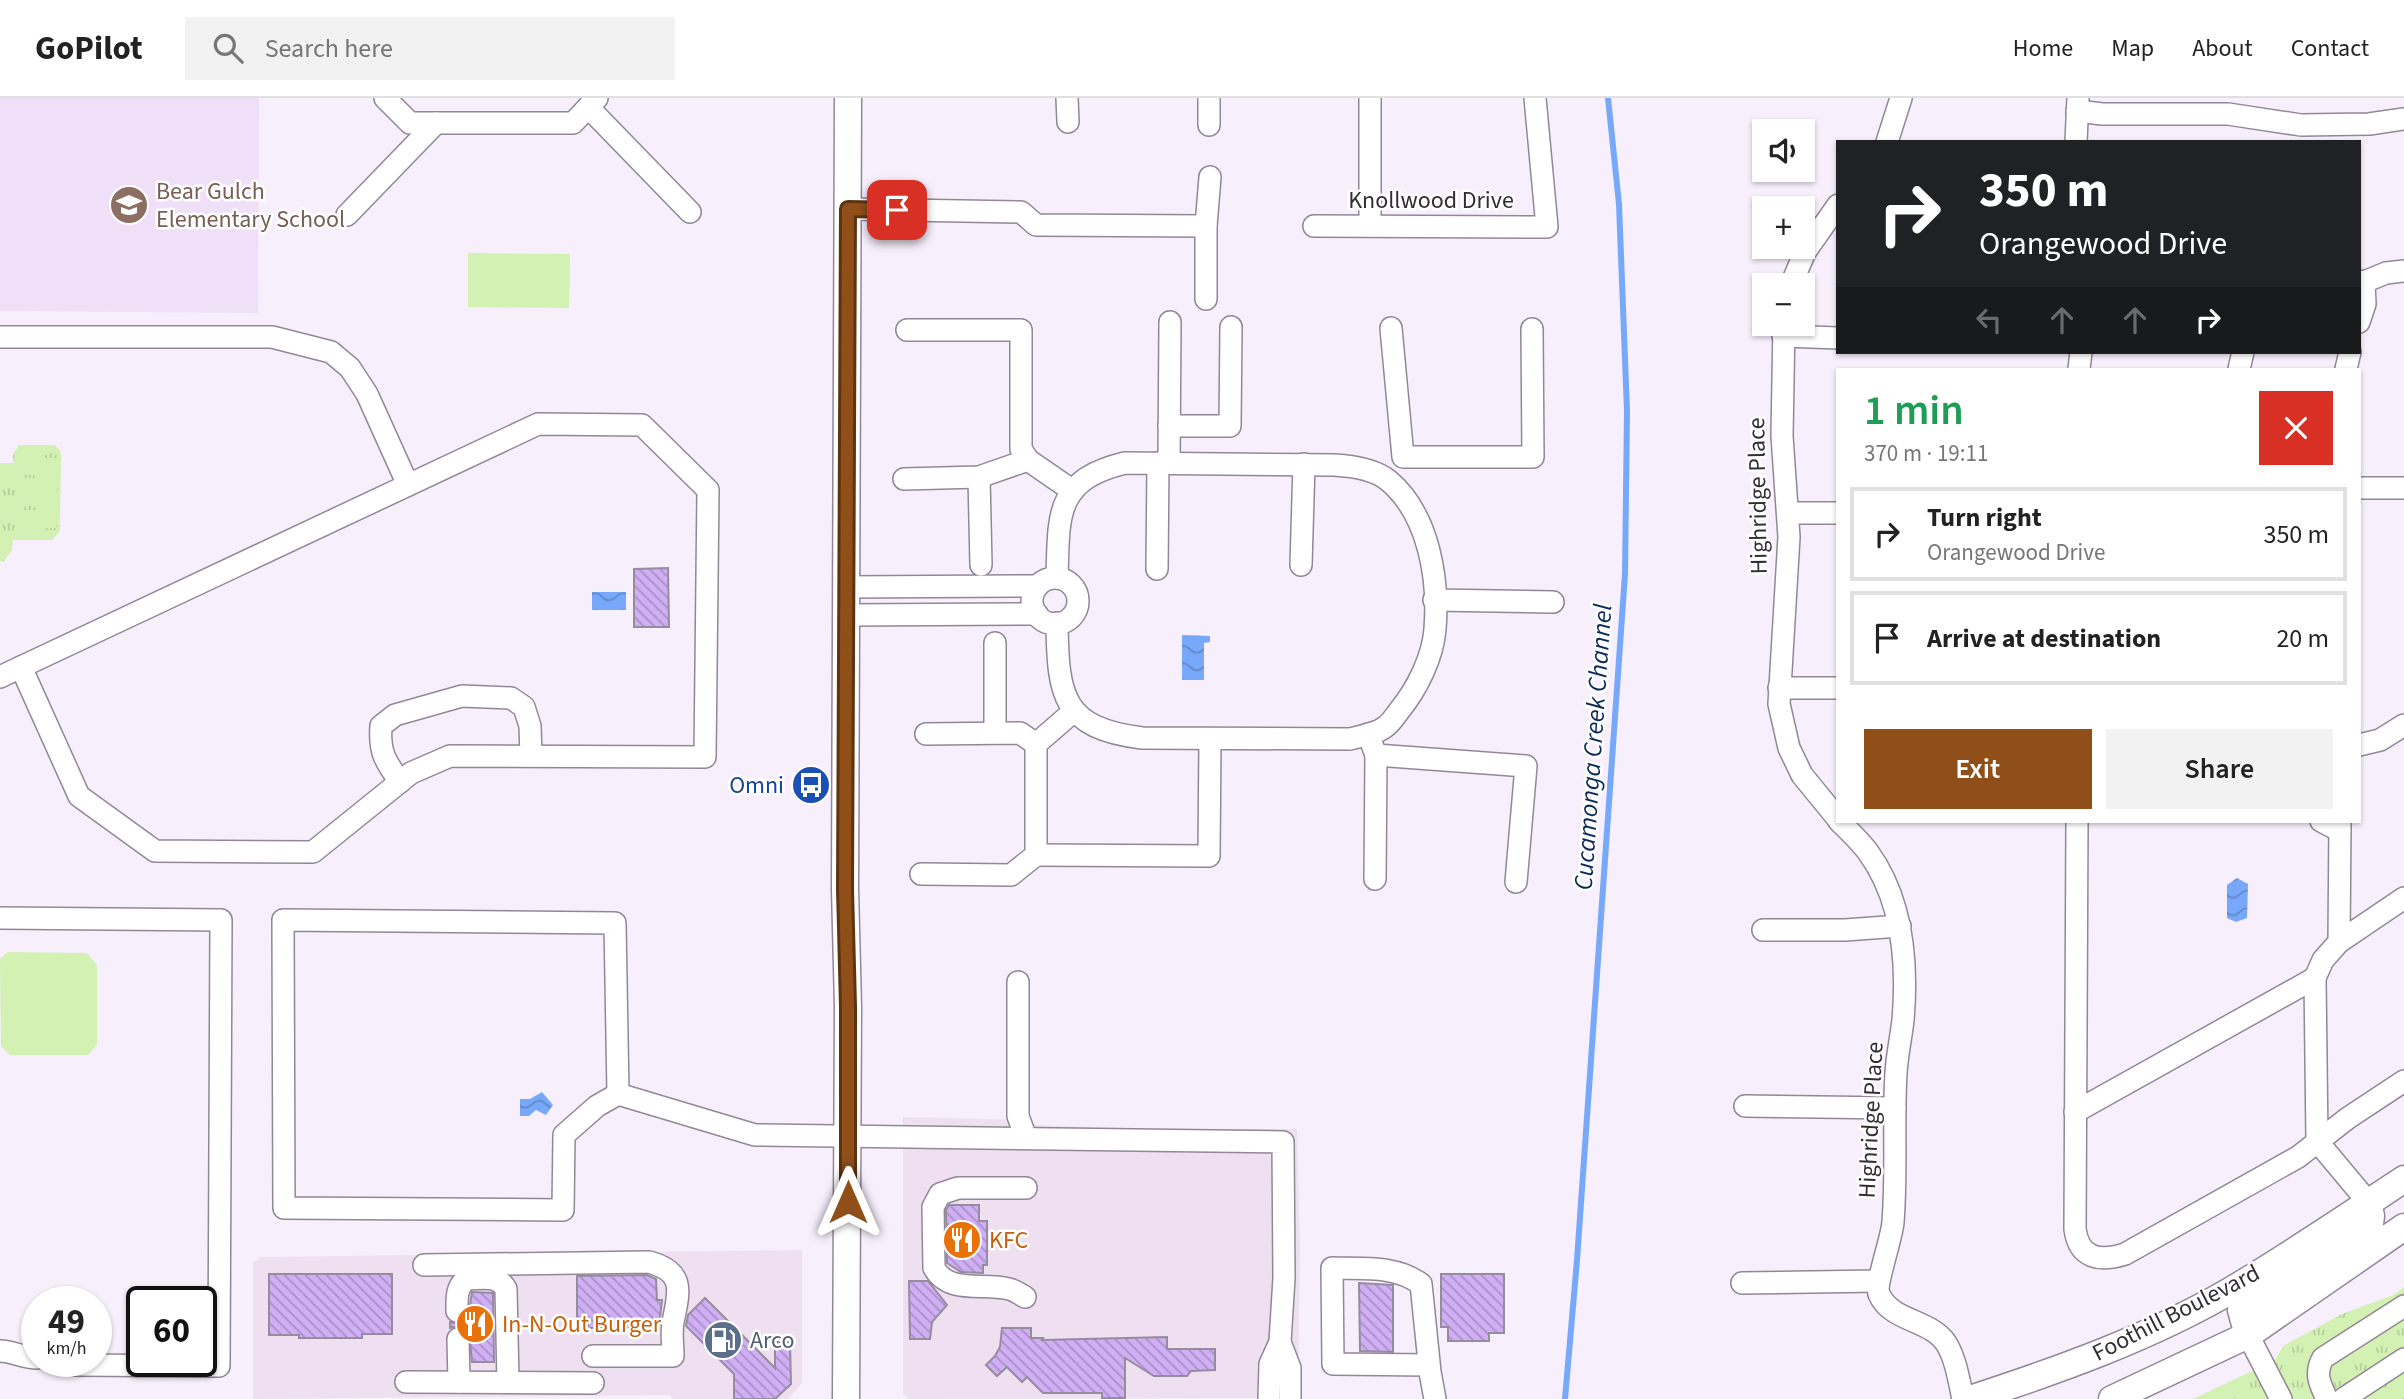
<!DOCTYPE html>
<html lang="en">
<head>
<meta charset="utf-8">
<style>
	body { margin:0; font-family:"Source Sans 3",sans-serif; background:#f2f2f2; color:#222; height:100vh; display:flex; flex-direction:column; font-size:26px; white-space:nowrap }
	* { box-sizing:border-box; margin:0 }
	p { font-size:23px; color:#767676 }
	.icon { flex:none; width:38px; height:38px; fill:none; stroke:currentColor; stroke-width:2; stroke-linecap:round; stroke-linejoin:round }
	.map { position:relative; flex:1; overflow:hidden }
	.panel { position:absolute; left:1836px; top:270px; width:525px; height:455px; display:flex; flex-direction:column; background:#fff; border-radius:0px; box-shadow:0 2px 5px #0004 }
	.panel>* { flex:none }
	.banner { position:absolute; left:1836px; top:42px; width:525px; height:214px; border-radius:0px; box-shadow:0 2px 5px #0004; background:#202124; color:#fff; overflow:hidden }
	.buttons { position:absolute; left:1752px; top:21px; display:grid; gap:14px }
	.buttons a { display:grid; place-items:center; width:63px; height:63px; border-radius:0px; background:#fff; box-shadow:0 2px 5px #0004; font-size:35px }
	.speed { position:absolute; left:21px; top:1188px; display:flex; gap:14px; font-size:35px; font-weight:700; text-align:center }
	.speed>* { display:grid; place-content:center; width:91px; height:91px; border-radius:50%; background:#fff; box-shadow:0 2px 5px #0004; line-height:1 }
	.speed small { font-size:18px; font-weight:400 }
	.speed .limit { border:4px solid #111; border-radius:10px; background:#fff; color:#111 }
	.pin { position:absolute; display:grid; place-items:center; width:60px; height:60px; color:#fff; margin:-30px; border-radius:14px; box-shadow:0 4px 10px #0006 }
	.me { position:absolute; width:77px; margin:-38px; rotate:0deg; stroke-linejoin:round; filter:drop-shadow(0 0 5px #0008) }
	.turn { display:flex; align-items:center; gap:24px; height:147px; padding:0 28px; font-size:32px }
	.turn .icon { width:91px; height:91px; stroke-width:2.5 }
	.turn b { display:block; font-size:49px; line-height:60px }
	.lanes { display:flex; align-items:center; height:66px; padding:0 28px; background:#0003; justify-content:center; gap:35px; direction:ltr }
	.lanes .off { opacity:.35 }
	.round { display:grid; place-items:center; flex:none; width:74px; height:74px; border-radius:0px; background:#f2f2f2 }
	.summary { display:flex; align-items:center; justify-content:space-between; height:119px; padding:0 28px }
	h1 { font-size:42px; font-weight:600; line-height:52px; color:#1e9e55 }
	.button { display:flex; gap:14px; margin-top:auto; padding:14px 28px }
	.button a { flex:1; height:80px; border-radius:0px; background:#904f19; color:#fff; font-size:28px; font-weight:600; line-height:80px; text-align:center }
	.button a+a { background:#f2f2f2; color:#222 }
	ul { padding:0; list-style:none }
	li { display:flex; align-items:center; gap:21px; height:94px; margin:0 14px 10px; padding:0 14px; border:4px solid #e0e0e0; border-radius:0px }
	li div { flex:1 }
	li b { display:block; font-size:26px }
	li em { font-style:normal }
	header { display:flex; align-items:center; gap:42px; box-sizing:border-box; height:98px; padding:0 35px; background:#fff; border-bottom:2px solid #e0e0e0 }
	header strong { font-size:33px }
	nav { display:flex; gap:38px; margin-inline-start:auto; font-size:24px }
	.search { width:490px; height:63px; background:#f2f2f2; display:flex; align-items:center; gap:18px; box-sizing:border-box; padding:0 24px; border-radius:0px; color:#767676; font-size:26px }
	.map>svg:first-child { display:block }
	.commercial { fill:#eedff1 }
	.built { fill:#efe0f8 }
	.grass { fill:url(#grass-tufts) }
	.pitch { fill:#d2f1b3 }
	.water { fill:url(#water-waves) }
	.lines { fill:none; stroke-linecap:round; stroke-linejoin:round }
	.stream { stroke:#77a8f9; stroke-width:6 }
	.building { fill:url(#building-back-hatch); stroke:#958d9e; stroke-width:2 }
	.minor-casing { stroke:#928797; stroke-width:24 }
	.major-casing { stroke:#928797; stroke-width:29 }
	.minor { stroke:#fff; stroke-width:21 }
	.major { stroke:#fff; stroke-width:26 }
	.route-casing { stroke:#5e3310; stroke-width:18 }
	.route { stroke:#904f19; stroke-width:12 }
	.labels { text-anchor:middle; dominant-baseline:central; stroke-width:5; stroke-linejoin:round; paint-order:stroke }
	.education-label { font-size:24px; fill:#785e54; stroke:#fff; text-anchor:start }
	.street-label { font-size:24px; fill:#332e35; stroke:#fff }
	.transit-label { font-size:24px; fill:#164399; stroke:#fff; text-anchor:end }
	.food-label { font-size:24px; fill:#c56008; stroke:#fff; text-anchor:start }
	.service-label { font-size:24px; fill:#4e5e75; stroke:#fff; text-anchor:start }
	.water-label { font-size:26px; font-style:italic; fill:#0b2a5b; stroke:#fff }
</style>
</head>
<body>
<header>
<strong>GoPilot</strong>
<div class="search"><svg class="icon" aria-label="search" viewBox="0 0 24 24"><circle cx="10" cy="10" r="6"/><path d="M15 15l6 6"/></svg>Search here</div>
<nav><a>Home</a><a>Map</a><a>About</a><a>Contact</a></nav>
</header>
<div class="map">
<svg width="2404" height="1301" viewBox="0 0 2404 1301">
	<defs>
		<pattern id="grass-tufts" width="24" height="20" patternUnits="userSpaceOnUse" patternTransform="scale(1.75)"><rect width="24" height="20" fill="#d2f1b3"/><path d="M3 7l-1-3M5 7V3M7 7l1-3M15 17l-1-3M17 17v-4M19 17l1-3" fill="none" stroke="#b5cf9b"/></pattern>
		<pattern id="water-waves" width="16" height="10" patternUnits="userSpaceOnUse" patternTransform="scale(1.75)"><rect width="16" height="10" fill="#77a8f9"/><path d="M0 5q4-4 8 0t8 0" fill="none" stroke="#6289ca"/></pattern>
		<pattern id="building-back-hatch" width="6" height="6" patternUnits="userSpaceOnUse" patternTransform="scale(1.75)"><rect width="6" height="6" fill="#d0aff5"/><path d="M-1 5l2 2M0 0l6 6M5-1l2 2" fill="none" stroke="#a98fc7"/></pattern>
	</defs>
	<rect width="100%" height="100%" fill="#f8effd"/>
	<!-- commercial -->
	<g class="commercial">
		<path d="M903,1019L1030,1022L1036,1027L1139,1031H1297L1300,1148L1298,1300L908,1301L903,1295Z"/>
		<path d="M802,1152V1285L788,1301H673L669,1297L253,1301V1165L261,1159Z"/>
	</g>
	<!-- built -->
	<path class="built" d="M0,0H259L258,215L0,213Z"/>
	<!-- grass -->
	<g class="grass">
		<path d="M19,347H55L61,354L60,433L52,442H13L12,452L4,463H0V365H13V356Z"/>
		<path d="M2404,1189V1301H2193L2275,1262L2283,1248L2342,1216L2393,1197Z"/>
	</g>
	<!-- pitch -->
	<g class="pitch">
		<path d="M468,155L570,156L569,210L468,209Z"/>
		<rect x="18" y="360" width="38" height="17"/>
		<rect x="18" y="386" width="38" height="17"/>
		<rect x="17" y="412" width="39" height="18"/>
		<path d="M8,854L87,855L97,867V947L88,957H10L1,948L0,861Z"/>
	</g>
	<!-- water -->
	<g class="water">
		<rect x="592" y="494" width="34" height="18"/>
		<path d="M1182,537L1210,538V544L1204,545V582H1182Z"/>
		<path d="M2237,780L2248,786L2247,820L2236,824L2227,820V787Z"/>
		<path d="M542,994L553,1007L546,1017L536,1012L529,1018H520V1001H530Z"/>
	</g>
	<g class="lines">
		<!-- stream -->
		<path class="stream" d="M1565,1301L1577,1162L1625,476L1627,313L1619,106L1608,0"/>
	</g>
	<!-- building -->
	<g class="building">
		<path d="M668,470L669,529H634V471Z"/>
		<path d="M949,1107H979V1123H987V1167H983V1175L961,1174L947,1165L946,1112Z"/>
		<path d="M269,1176H392V1236H362V1240H299V1237H269Z"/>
		<path d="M1441,1176H1504V1235H1489V1243H1448V1229H1441Z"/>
		<path d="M647,1177L656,1181L657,1202H662L660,1220H653V1229L588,1230V1226H577V1178Z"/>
		<path d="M909,1183H928L947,1207L932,1224L930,1241H910Z"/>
		<path d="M1359,1185L1393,1187V1254L1360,1253Z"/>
		<path d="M472,1194L493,1195L494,1264H472L469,1234L458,1228L450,1230V1224L458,1226L468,1220Z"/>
		<path d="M705,1200L775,1270V1244H790L791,1286L775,1301H734V1276L686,1228L688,1217Z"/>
		<path d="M1002,1230H1031V1240H1043L1042,1242L1167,1239V1251H1215V1272L1191,1273L1187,1278H1154L1125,1260V1300H1102V1295H1043L1027,1279L1022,1284L1007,1269L997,1278L986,1267L995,1258L1000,1249Z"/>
	</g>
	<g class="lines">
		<defs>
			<g id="minor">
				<path d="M385,0L410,25H573L597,0"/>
				<path d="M1067,0L1068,24"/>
				<path d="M1209,0V27"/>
				<path d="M1370,0V128"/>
				<path d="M588,9L690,114"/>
				<path d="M2077,13L2102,16H2228L2301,27L2369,26L2404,21"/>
				<path d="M1887,44L1901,0"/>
				<path d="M2076,44L2078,0"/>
				<path d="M848,111L1021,114L1036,127L1206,128"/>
				<path d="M347,117L436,25"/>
				<path d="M1314,128L1547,129L1535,0"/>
				<path d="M2359,183L2364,184L2386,175L2404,173"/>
				<path d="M1791,187L1805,154L1838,107"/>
				<path d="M1206,201V128L1210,79"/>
				<path d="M2359,224L2365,206L2364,184"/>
				<path d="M1784,226L1782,338L1789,439L1779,606L1789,650L1802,677L1838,721"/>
				<path d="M1391,230L1403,359H1533L1532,231"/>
				<path d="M907,232H1021V351L1028,362"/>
				<path d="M1783,238L1838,240"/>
				<path d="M0,239H272L331,254L350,270L367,296L408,387"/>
				<path d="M2079,271L2081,254"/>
				<path d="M2239,271L2243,254"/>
				<path d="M2346,271L2350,254"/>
				<path d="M538,326L642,327L708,392L705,659L450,658L411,675L313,754L155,753L79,698L21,569Z"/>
				<path d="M1169,328H1230L1231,229"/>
				<path d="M1169,365L1170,224"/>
				<path d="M979,379L981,467"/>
				<path d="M904,381L979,379L1028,362L1073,393"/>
				<path d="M2359,390H2404"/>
				<path d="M1788,415H1838"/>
				<path d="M1301,467L1304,366"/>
				<path d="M1157,471L1158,365"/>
				<circle cx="1055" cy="503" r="23"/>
				<path d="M846,489L1037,488"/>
				<path d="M1434,502L1553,504"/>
				<path d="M846,517L1037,516"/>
				<path d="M1057,525C1058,598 1062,630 1142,640L1350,641C1361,638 1376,636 1385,629C1391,625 1395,618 1399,613C1417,591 1433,559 1435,531C1439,481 1429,417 1389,383C1375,371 1352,368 1334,367L1125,365C1054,382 1059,418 1057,480"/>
				<path d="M995,545V635"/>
				<path d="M0,579L21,569"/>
				<path d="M1779,590H1838"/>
				<path d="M926,636L1020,635L1036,646"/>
				<path d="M1368,636L1376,657L1526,668L1516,784"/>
				<path d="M2359,647L2380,642L2404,627"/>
				<path d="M400,684C385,663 379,654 381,628L395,617L462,598L511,600L524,609L530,628L531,658"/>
				<path d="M1839,723C1849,733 1860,743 1868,754C1903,802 1908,864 1903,922C1901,940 1897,957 1896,975C1893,1024 1897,1074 1893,1124C1892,1140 1875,1186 1879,1196C1891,1224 1930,1221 1946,1245C1956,1261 1959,1283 1963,1301"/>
				<path d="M2077,723L2075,1131C2079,1161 2100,1164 2125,1156L2298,1059L2348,1020L2404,983"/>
				<path d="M2321,723L2340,733"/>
				<path d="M2340,723L2339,844L2323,862L2315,880L2317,1043L2368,1104"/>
				<path d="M1036,757L1209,758L1210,641"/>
				<path d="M921,776L1011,777L1036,757V646L1074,613"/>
				<path d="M1375,781L1376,657"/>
				<path d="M0,820L221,822L219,1268L74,1267L70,1264"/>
				<path d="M283,822L615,825L618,996L597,1008L564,1037L563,1112L284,1110Z"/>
				<path d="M1763,832H1845L1900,828"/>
				<path d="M2339,844L2404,800"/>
				<path d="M1018,884V1018L1026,1040"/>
				<path d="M618,996L755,1037L1283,1044L1284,1180L1280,1244L1270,1266L1269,1301"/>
				<path d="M1745,1008L1895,1010"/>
				<path d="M2075,1014L2315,880"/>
				<path d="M424,1167L649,1164C686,1174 679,1194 673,1224C671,1235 673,1247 673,1258H593"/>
				<path d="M1742,1185L1878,1183"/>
				<path d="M1025,1199C1020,1196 1014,1192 1009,1191C984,1184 949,1197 934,1170L933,1109L940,1096L958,1090H1026"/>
				<path d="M457,1213C457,1200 456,1190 466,1181C481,1181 498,1176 506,1191L508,1284"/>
				<path d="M2248,1237L2281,1301"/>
				<path d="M458,1241L459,1284"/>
				<path d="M1280,1244L1290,1270V1301"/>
				<path d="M0,1253C13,1253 23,1260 37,1260"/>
				<path d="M1429,1267L1333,1266L1332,1170C1364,1171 1395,1167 1421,1186L1430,1274L1435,1301"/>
				<path d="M406,1284L593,1285"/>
				<path d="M2327,1301C2320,1286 2314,1276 2323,1260L2404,1208"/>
				<path d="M2343,1301L2404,1261"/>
			</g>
			<g id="major">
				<path d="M2248,1237L2241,1212L2300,1175L2370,1126L2371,1118L2368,1104"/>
				<path d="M846,1301L848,909L845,791L848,0"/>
				<path d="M1970,1301C2059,1272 2149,1240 2230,1193C2289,1158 2347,1119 2404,1081"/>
				<path d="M2112,1301L2248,1237L2404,1129"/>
			</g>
		</defs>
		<!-- minor casing -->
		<use href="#minor" class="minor-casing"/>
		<!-- major casing -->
		<use href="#major" class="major-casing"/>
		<!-- minor -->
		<use href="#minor" class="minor"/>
		<!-- major -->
		<use href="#major" class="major"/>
	</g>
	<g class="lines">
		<defs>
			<path id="route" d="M848,1104V909L845,791L848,111L897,112"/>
		</defs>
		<!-- route casing -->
		<use href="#route" class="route-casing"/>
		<!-- route -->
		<use href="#route" class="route"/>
	</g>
	<!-- icons -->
	<defs>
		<symbol id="school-disc" viewBox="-11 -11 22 22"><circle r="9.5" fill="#8d6e63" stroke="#fff"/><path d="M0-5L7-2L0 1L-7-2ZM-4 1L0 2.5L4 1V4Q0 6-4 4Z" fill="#fff"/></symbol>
		<symbol id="bus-disc" viewBox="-11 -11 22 22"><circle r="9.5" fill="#1a4fb4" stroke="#fff"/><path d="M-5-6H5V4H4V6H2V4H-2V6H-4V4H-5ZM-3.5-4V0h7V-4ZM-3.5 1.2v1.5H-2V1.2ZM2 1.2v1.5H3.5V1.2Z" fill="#fff"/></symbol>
		<symbol id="restaurant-disc" viewBox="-11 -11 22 22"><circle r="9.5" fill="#e8710a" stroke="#fff"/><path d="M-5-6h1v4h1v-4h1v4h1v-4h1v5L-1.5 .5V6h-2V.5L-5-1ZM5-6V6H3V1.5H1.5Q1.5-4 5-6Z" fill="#fff"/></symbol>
		<symbol id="fuel-disc" viewBox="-11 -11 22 22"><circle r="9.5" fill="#5c6f8a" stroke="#fff"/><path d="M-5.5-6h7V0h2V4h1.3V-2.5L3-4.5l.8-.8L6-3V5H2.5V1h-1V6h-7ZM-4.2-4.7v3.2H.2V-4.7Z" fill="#fff"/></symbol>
	</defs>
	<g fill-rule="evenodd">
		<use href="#school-disc" x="107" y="85" width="44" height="44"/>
		<use href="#bus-disc" x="789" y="665" width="44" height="44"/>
		<use href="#restaurant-disc" x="940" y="1120" width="44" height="44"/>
		<use href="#restaurant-disc" x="453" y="1204" width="44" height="44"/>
		<use href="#fuel-disc" x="701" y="1220" width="44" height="44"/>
	</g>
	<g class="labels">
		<!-- education labels -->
		<g class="education-label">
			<text x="156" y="93">Bear Gulch<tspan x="156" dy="28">Elementary School</tspan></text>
		</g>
		<!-- street labels -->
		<g class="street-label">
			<text x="1431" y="102">Knollwood Drive</text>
			<text transform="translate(1758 398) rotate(-91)">Highridge Place</text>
			<text transform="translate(1871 1022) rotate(-87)">Highridge Place</text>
			<text transform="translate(2176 1215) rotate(-27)">Foothill Boulevard</text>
		</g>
		<!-- transit labels -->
		<g class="transit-label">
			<text x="784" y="687">Omni</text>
		</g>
		<!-- food labels -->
		<g class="food-label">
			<text x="989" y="1142">KFC</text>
			<text x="502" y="1226">In-N-Out Burger</text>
		</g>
		<!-- service labels -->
		<g class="service-label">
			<text x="750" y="1242">Arco</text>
		</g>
		<!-- water labels -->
		<g class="water-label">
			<text transform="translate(1593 649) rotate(-86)">Cucamonga Creek Channel</text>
		</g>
	</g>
</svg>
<div class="buttons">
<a><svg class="icon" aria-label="sound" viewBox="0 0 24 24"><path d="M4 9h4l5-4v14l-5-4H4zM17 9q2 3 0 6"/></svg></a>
<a>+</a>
<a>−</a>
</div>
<div class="speed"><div>49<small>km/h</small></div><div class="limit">60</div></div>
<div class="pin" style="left:897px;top:112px;background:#d93025"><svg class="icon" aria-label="arrive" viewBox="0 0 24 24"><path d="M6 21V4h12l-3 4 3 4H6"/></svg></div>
<svg class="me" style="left:848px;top:1104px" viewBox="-20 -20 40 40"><path d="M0-17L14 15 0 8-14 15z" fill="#904f19" stroke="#fff" stroke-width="4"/></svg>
<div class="banner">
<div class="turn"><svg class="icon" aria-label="right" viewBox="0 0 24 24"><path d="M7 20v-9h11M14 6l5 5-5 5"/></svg><div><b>350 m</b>Orangewood Drive</div></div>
<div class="lanes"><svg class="icon off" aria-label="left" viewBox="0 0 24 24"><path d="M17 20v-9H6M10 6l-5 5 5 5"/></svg><svg class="icon off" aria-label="ahead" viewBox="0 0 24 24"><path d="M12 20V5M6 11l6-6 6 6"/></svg><svg class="icon off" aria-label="ahead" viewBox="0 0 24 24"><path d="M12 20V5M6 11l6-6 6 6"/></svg><svg class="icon" aria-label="right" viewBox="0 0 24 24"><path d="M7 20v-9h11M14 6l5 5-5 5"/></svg></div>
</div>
<section class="panel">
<div class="summary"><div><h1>1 min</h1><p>370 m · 19:11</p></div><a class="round" style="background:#d93025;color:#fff"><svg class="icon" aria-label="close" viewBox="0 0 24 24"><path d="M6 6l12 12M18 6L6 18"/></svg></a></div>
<ul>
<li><svg class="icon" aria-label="right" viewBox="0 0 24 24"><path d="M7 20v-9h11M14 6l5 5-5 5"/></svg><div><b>Turn right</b><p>Orangewood Drive</p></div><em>350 m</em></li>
<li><svg class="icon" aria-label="arrive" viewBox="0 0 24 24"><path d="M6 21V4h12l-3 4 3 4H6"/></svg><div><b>Arrive at destination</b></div><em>20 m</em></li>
</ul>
<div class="button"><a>Exit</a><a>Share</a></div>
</section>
</div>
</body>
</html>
